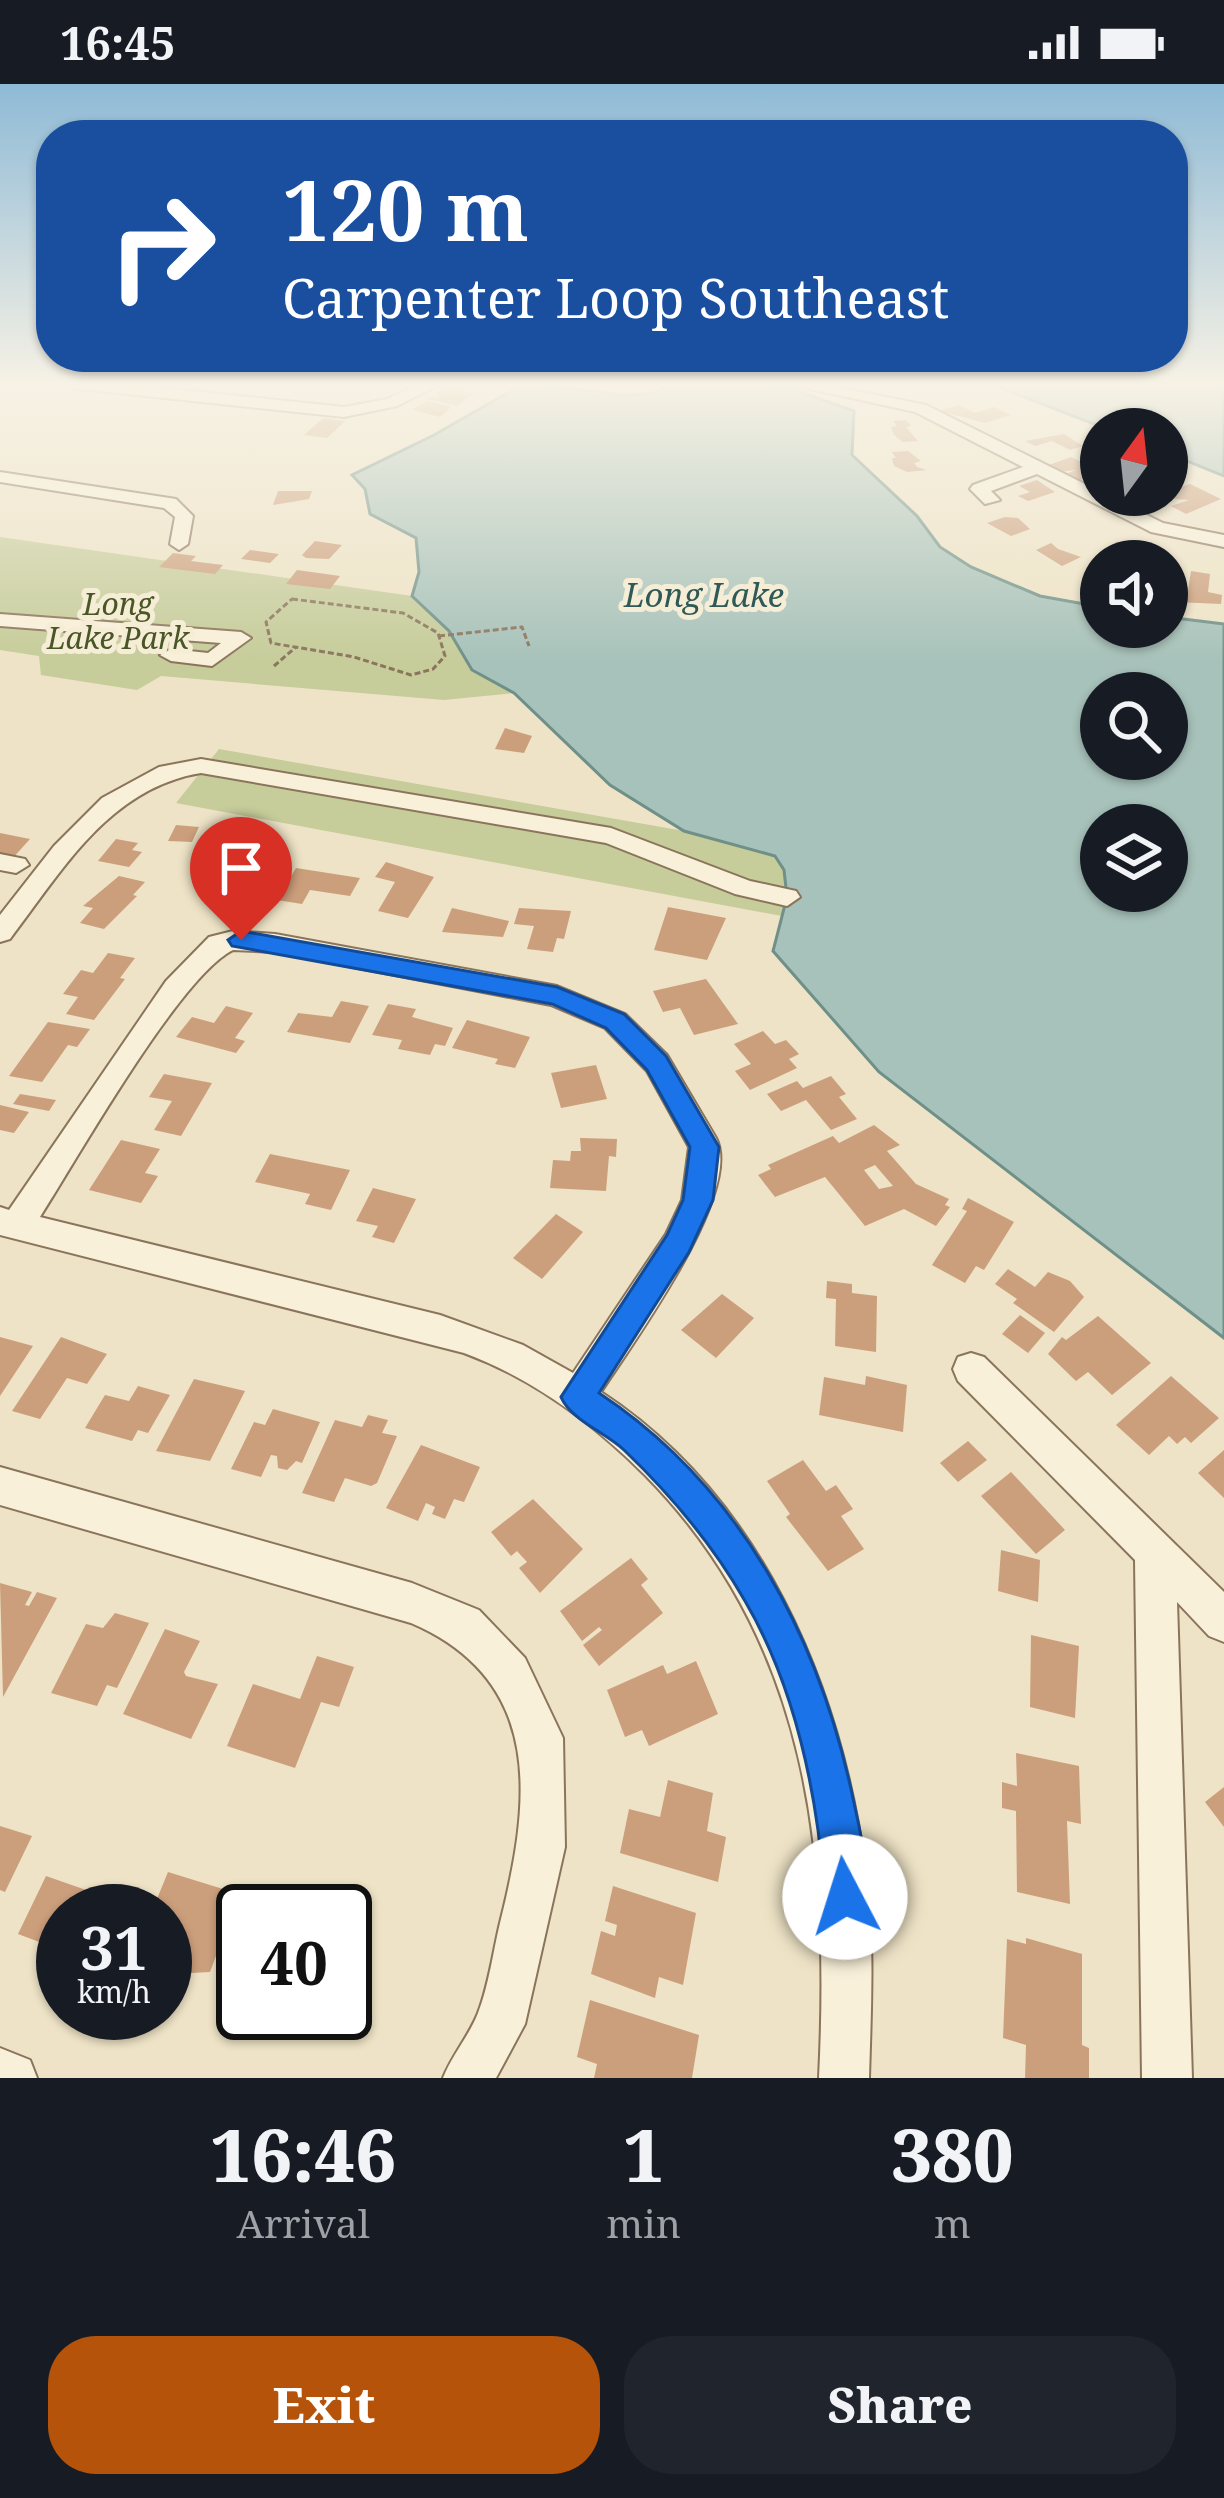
<!DOCTYPE html>
<html lang="en">
<head>
<meta charset="utf-8">
<style>
	body { margin:0; font-family:"Noto Serif",serif; background:#20242c; color:#f1f3f6; height:100vh; display:flex; flex-direction:column; font-size:45px; white-space:nowrap }
	* { box-sizing:border-box; margin:0 }
	p { font-size:39px; color:#9ea1a6 }
	.icon { flex:none; width:66px; height:66px; fill:none; stroke:currentColor; stroke-width:2; stroke-linecap:round; stroke-linejoin:round }
	.map { position:relative; height:1994px; overflow:hidden }
	.panel { display:flex; flex-direction:column; background:#171b24; flex:1 }
	.panel>* { flex:none }
	.top-card { position:absolute; left:36px; top:36px; width:1152px; height:252px; border-radius:48px; box-shadow:0 3px 9px #0004; background:#1a4fa0; color:#fff; overflow:hidden }
	.needle { width:78px; rotate:15deg }
	.controls { position:absolute; left:1080px; top:324px; display:grid; gap:24px }
	.controls a { display:grid; place-items:center; width:108px; height:108px; border-radius:50%; background:#171b24; box-shadow:0 3px 9px #0004; font-size:60px }
	.speed { position:absolute; left:36px; top:1800px; display:flex; gap:24px; font-size:60px; font-weight:700; text-align:center }
	.speed>* { display:grid; place-content:center; width:156px; height:156px; border-radius:50%; background:#171b24; box-shadow:0 3px 9px #0004; line-height:1 }
	.speed small { font-size:30px; font-weight:400 }
	.speed .limit { border:6px solid #111; border-radius:18px; background:#fff; color:#111 }
	.pin { position:absolute; display:grid; place-items:center; width:102px; height:102px; color:#fff; margin:-123px -51px; border-radius:50% 50% 50% 0; rotate:-45deg; box-shadow:0 0 12px #0007 }
	.pin .icon { rotate:45deg }
	.me { position:absolute; width:132px; margin:-66px; rotate:355deg; stroke-linejoin:round; filter:drop-shadow(0 0 9px #0008) }
	.turn { display:flex; align-items:center; gap:42px; height:252px; padding:0 48px; font-size:54px }
	.turn .icon { width:156px; height:156px; stroke-width:2.5 }
	.turn b { display:block; font-size:84px; line-height:102px }
	.eta { display:flex; justify-content:space-evenly; align-items:center; height:204px; text-align:center }
	.eta b { font-size:72px; font-weight:800; line-height:84px }
	.primary-button { display:flex; gap:24px; margin-top:auto; padding:24px 48px }
	.primary-button a { flex:1; height:138px; border-radius:48px; background:#b45309; color:#fff; font-size:48px; font-weight:800; line-height:138px; text-align:center }
	.primary-button a+a { background:#20242c; color:#f1f3f6 }
	.status { display:flex; justify-content:space-between; align-items:center; height:84px; padding:0 60px; background:#171b24; direction:ltr }
	.status svg { height:33px; fill:currentColor }
	.map>svg:first-child { display:block }
	.green { fill:#c6cc9a }
	.water { fill:#a7c2ba; stroke:#6e9088; stroke-width:3; fill-rule:evenodd }
	.building { fill:#cc9f7c; fill-rule:evenodd }
	.lines { fill:none; stroke-linecap:round; stroke-linejoin:round }
	.minor-casing { stroke:#8a755c; stroke-width:4 }
	.path { stroke:#8a755c; stroke-width:3; stroke-dasharray:6 3; stroke-linecap:butt }
	.minor { fill:#f9f0d9; fill-rule:evenodd }
	.route { fill:#1a73e8; stroke:#114b97; stroke-width:3 }
	.labels { text-anchor:middle; dominant-baseline:central; stroke-width:10; stroke-linejoin:round; paint-order:stroke }
	.far-park-label { font-size:30px; font-style:italic; fill:#495626; stroke:#f6edd6 }
	.far-water-label { font-size:33px; font-style:italic; fill:#2f5957; stroke:#f6edd6 }
</style>
</head>
<body>
<div class="status"><b>16:45</b><svg viewBox="0 0 49 12"><path d="M0 12V9h3v3zM5 12V6h3v6zM10 12V3h3v9zM15 12V0h3v12zM26 1h20v11H26zM47 4h2v5h-2z"/></svg></div>
<div class="map">
<svg width="1224" height="1994" viewBox="0 0 1224 1994">
	<rect width="100%" height="100%" fill="#eee3c6"/>
	<!-- green -->
	<g class="green">
		<path d="M0,453L412,512L449,547L473,586L514,609L444,616L161,592L137,606L41,591L39,572L0,566Z"/>
		<path d="M219,665L684,747L775,772L784,786L787,813L782,832L176,719Z"/>
	</g>
	<!-- water -->
	<g class="water">
		<path d="M525,299L626,311L654,309L674,299L784,303L810,299L803,309L854,327L852,371L917,432L940,463L971,483L1040,512L1101,523V543H1167V533L1224,540V1254L879,988L773,867L787,813L784,786L775,772L684,747L610,701L514,609L472,586L449,547L412,512L419,488L416,454L370,430L365,405L352,391L434,351ZM1101,609H1167V675H1101ZM1101,741H1167V807H1101Z"/>
		<path d="M988,299H1224V392L1167,369V345H1107Z"/>
	</g>
	<!-- building -->
	<g class="building">
		<path d="M451,302L474,310L457,322L424,314L440,313L436,309Z"/>
		<path d="M427,317L451,323L440,333L412,326Z"/>
		<path d="M959,321L975,329L994,323L1011,331L985,339L940,327Z"/>
		<path d="M323,334L345,337L327,354L304,351Z"/>
		<path d="M906,336L911,342L906,343L918,357L903,358L894,351L891,343L897,342L893,337Z"/>
		<path d="M1064,350L1083,362L1070,366L1052,357L1035,362L1025,357Z"/>
		<path d="M908,367L921,377L914,379L917,383L927,386L907,388L894,382L892,374H896L892,368Z"/>
		<path d="M1071,373L1101,387V389L1077,397L1063,391L1076,386L1059,388L1046,382Z"/>
		<path d="M1037,396L1055,408L1028,417L1018,412L1030,408L1019,402Z"/>
		<path d="M1190,400L1221,415L1186,430L1171,422L1189,416L1174,415L1167,407Z"/>
		<path d="M278,407H312L309,415L273,421Z"/>
		<path d="M1005,433L1018,434L1030,445L1011,452L987,439Z"/>
		<path d="M315,457L342,461L329,475L306,474L302,471Z"/>
		<path d="M1051,459L1058,465L1081,473L1062,482L1036,466Z"/>
		<path d="M250,466L279,470L270,479L241,475Z"/>
		<path d="M173,469L196,472L191,477L223,481L215,490L159,483Z"/>
		<path d="M297,486L340,492L330,505L286,500Z"/>
		<path d="M1191,487L1210,490L1208,508L1222,511L1221,520L1176,518L1167,508L1188,507Z"/>
		<path d="M505,644L532,652L524,669L495,665Z"/>
		<path d="M176,741L199,743L192,758L168,757Z"/>
		<path d="M0,749L30,755L12,775L0,773Z"/>
		<path d="M116,755L138,759L132,766L142,768L129,783L98,777Z"/>
		<path d="M210,766L278,773L270,790L217,786L200,782Z"/>
		<path d="M386,778L434,793L408,834L378,827L395,798L375,793Z"/>
		<path d="M296,784L360,794L350,812L310,806L302,820L277,816Z"/>
		<path d="M119,792L145,798L133,811L137,812L104,845L80,839L93,824L83,822Z"/>
		<path d="M668,823L726,834L707,876L654,866Z"/>
		<path d="M452,824L509,837L503,853L442,848Z"/>
		<path d="M519,824L571,827L564,855L557,854L553,868L527,865L534,842L514,840Z"/>
		<path d="M108,869L135,874L120,894L125,895L94,936L66,930L78,913L63,910L81,886L93,889Z"/>
		<path d="M706,895L738,940L694,951L680,924L663,928L653,907Z"/>
		<path d="M341,917L369,922L350,959L287,948L298,929L332,933Z"/>
		<path d="M388,920L416,925L412,933L453,944L445,962L435,960L430,971L398,965L402,956L372,951Z"/>
		<path d="M226,922L253,929L235,954L245,957L236,969L176,953L192,933L214,939Z"/>
		<path d="M467,936L530,953L515,984L495,980L498,975L452,964Z"/>
		<path d="M48,938L90,945L77,963L68,961L42,998L9,992Z"/>
		<path d="M763,947L775,960L786,956L799,970L789,975L797,984L750,1006L735,987L751,980L734,960Z"/>
		<path d="M596,981L607,1015L561,1024L551,989Z"/>
		<path d="M164,990L212,999L181,1052L154,1046L172,1017L149,1013Z"/>
		<path d="M831,992L846,1010L839,1013L857,1035L831,1046L806,1016L781,1027L767,1010L797,997L803,1004Z"/>
		<path d="M20,1010L56,1016L49,1027L13,1020Z"/>
		<path d="M0,1021L29,1028L14,1049L0,1046Z"/>
		<path d="M874,1041L900,1061L887,1067L916,1100L949,1115L945,1121L950,1123L936,1142L904,1125L865,1142L825,1093L775,1113L758,1091L771,1085L768,1081L833,1052L839,1059ZM875,1081L893,1102L879,1105L864,1086Z"/>
		<path d="M580,1054L617,1055L616,1073L609,1072L606,1107L550,1104L553,1076L570,1077L571,1067H581Z"/>
		<path d="M121,1056L160,1065L145,1089L158,1092L141,1119L89,1106Z"/>
		<path d="M270,1070L350,1086L331,1126L305,1120L310,1110L255,1098Z"/>
		<path d="M373,1104L416,1115L394,1159L372,1153L378,1142L356,1137Z"/>
		<path d="M968,1114L1014,1138L984,1186L976,1182L965,1199L932,1181L967,1127L962,1125Z"/>
		<path d="M556,1130L583,1148L542,1195L513,1174Z"/>
		<path d="M1008,1185L1035,1203L1048,1188L1070,1197L1084,1213L1054,1248L1013,1219L1017,1215L995,1200Z"/>
		<path d="M827,1197L852,1200V1209L877,1212L876,1268L835,1262L836,1215L826,1214Z"/>
		<path d="M722,1210L754,1234L716,1274L681,1246Z"/>
		<path d="M1020,1231L1045,1249L1028,1269L1002,1250Z"/>
		<path d="M1098,1232L1151,1279L1112,1311L1088,1288L1076,1297L1048,1270L1062,1253L1066,1256Z"/>
		<path d="M0,1253L33,1262L0,1312Z"/>
		<path d="M61,1253L107,1270L87,1300L67,1294L40,1335L12,1327Z"/>
		<path d="M866,1292L907,1301L903,1348L819,1331L824,1293L865,1301Z"/>
		<path d="M1171,1292L1219,1334L1191,1359L1185,1353L1177,1360L1169,1352L1149,1371L1116,1341Z"/>
		<path d="M194,1295L245,1307L210,1377L156,1367Z"/>
		<path d="M138,1302L170,1311L148,1349L138,1346L132,1357L85,1344L105,1311L129,1317Z"/>
		<path d="M273,1325L320,1338L302,1379L296,1377L287,1386L278,1384L277,1372L271,1371L261,1393L231,1385L254,1338L265,1341Z"/>
		<path d="M368,1331L388,1336L382,1349L397,1352L377,1399L371,1402L345,1394L334,1418L302,1409L335,1336L362,1343Z"/>
		<path d="M968,1357L987,1376L958,1398L940,1379Z"/>
		<path d="M421,1361L480,1383L464,1418L454,1415L445,1435L432,1430L435,1423L426,1419L418,1437L386,1424Z"/>
		<path d="M1224,1366V1414L1198,1389Z"/>
		<path d="M803,1376L826,1407L836,1401L853,1425L841,1432L864,1465L828,1487L786,1433L790,1430L767,1397Z"/>
		<path d="M1011,1388L1065,1446L1036,1470L981,1412Z"/>
		<path d="M533,1415L583,1465L540,1509L519,1484L527,1478L517,1467L511,1472L491,1448Z"/>
		<path d="M1001,1466L1040,1476L1038,1518L998,1507Z"/>
		<path d="M631,1474L648,1495L641,1501L663,1529L599,1582L583,1561L602,1546L599,1543L582,1557L560,1527Z"/>
		<path d="M0,1499L32,1508L25,1521L29,1522L37,1508L57,1514L3,1613Z"/>
		<path d="M115,1529L149,1539L117,1604L107,1601L97,1622L51,1609L86,1540L103,1544Z"/>
		<path d="M165,1545L200,1557L184,1588L186,1592L218,1600L191,1655L123,1630Z"/>
		<path d="M1031,1551L1079,1562L1075,1634L1030,1623Z"/>
		<path d="M317,1572L354,1583L339,1623L321,1618L295,1684L227,1662L253,1600L300,1615Z"/>
		<path d="M696,1577L718,1630L649,1662L642,1646L625,1653L607,1606L663,1581L667,1590Z"/>
		<path d="M1016,1669L1079,1682L1081,1740L1067,1737L1070,1820L1017,1808L1016,1727L1002,1724V1698L1017,1702Z"/>
		<path d="M668,1696L713,1709L707,1747L726,1753L718,1798L620,1769L629,1725L660,1733Z"/>
		<path d="M1224,1703V1743L1205,1718Z"/>
		<path d="M0,1742L32,1752L5,1808L0,1806Z"/>
		<path d="M168,1788L239,1810L210,1888L174,1890L165,1912V1827H152Z"/>
		<path d="M46,1792L109,1814L103,1827H63V1892L40,1884L50,1862L18,1850Z"/>
		<path d="M613,1802L696,1829L683,1901L659,1893L655,1914L591,1890L601,1847L615,1852L617,1841L605,1837Z"/>
		<path d="M1026,1854L1082,1870V1961L1089,1964V1994H1025L1026,1961L1003,1954L1007,1855L1026,1860Z"/>
		<path d="M590,1916L699,1951L692,1994H594L597,1980L577,1973Z"/>
	</g>
	<g class="lines">
		<defs>
			<g id="minor">
				<path d="M63,299H116L344,323L387,315L422,299H443L397,322L344,333L71,304Z"/>
				<path d="M783,299H816L926,321L1163,439L1224,451V463L1151,448L1037,390L991,407L1000,416L985,420L970,405L973,401L1023,383L915,328Z"/>
				<path d="M0,388L176,415L193,432L188,460L179,466L170,460L175,433L164,424L0,398Z"/>
				<path d="M0,530L241,548L251,554L212,582L171,577L160,571L171,565L208,569L221,559L0,542Z"/>
				<path d="M201,675L611,744L750,797L796,807L800,813L787,822L735,810L606,759L201,689C109,704 62,787 10,855L0,858V831L54,762L102,714L159,683Z"/>
				<path d="M0,770L25,775L29,781L16,789L0,786Z"/>
				<path d="M233,847L275,850L557,902L625,930L667,971L716,1054C744,1108 632,1260 601,1308C761,1413 840,1600 865,1783C875,1853 871,1924 869,1994H819C830,1771 810,1558 645,1391C594,1340 532,1294 464,1269L0,1151V1123L9,1126L166,897L209,853ZM233,866L275,868L551,921L605,944L647,987L689,1063L682,1116L666,1150L573,1289L523,1261L440,1231L40,1133C77,1075 180,892 233,866Z"/>
				<path d="M971,1269L984,1273L1224,1508V1558L1209,1552L1177,1518L1192,1994H1142L1135,1476L958,1297L953,1285L958,1273Z"/>
				<path d="M0,1383L412,1499L479,1526L525,1574L563,1654L565,1763L525,1940L496,1994H443C452,1971 469,1952 478,1929C489,1901 493,1868 500,1839C530,1719 546,1597 411,1539L0,1421Z"/>
				<path d="M0,1964L30,1976L37,1994H0Z"/>
			</g>
		</defs>
		<!-- minor casing -->
		<use href="#minor" class="minor-casing"/>
		<!-- path -->
		<g class="path">
			<path d="M292,515L403,529L438,549L445,572L433,585L411,591L354,573L271,559L266,538Z"/>
			<path d="M439,552L522,543L529,562"/>
			<path d="M274,582L296,563"/>
		</g>
		<!-- minor -->
		<use href="#minor" class="minor"/>
	</g>
	<!-- sky -->
	<linearGradient id="sky" x2="0" y2="1"><stop stop-color="#8ebad6"/><stop offset="0.52" stop-color="#f7f2e5"/><stop offset="1" stop-color="#f7f2e5" stop-opacity="0"/></linearGradient>
	<rect width="1224" height="578" fill="url(#sky)"/>
	<!-- route -->
	<path class="route" d="M241,847L557,903L624,930L666,972L719,1063L713,1116L689,1168L599,1309C742,1404 820,1555 854,1719C861,1752 873,1797 860,1828L845,1834L830,1828C819,1802 822,1773 818,1746C807,1667 786,1587 745,1517C713,1461 671,1411 624,1366C605,1348 572,1337 561,1313L667,1151L683,1116L690,1063L647,986L606,944L552,920L232,862L228,856Z"/>
	<g class="labels">
		<!-- far-park labels -->
		<g class="far-park-label">
			<text x="118" y="519">Long<tspan x="118" dy="34">Lake Park</tspan></text>
		</g>
		<!-- far-water labels -->
		<g class="far-water-label">
			<text x="704" y="510">Long Lake</text>
		</g>
	</g>
</svg>
<div class="controls">
<a><svg class="needle" viewBox="-14 -14 28 28"><path d="M0-13l5 13h-10z" fill="#e53935"/><path d="M0 13l5-13h-10z" fill="#9ea1a6"/></svg></a>
<a><svg class="icon" aria-label="sound" viewBox="0 0 24 24"><path d="M4 9h4l5-4v14l-5-4H4zM17 9q2 3 0 6"/></svg></a>
<a><svg class="icon" aria-label="search" viewBox="0 0 24 24"><circle cx="10" cy="10" r="6"/><path d="M15 15l6 6"/></svg></a>
<a><svg class="icon" aria-label="layers" viewBox="0 0 24 24"><path d="M12 4l9 5-9 5-9-5zM3 14l9 5 9-5"/></svg></a>
</div>
<div class="speed"><div>31<small>km/h</small></div><div class="limit">40</div></div>
<div class="pin" style="left:241px;top:856px;background:#d93025"><svg class="icon" aria-label="arrive" viewBox="0 0 24 24"><path d="M6 21V4h12l-3 4 3 4H6"/></svg></div>
<svg class="me" style="left:845px;top:1813px" viewBox="-20 -20 40 40"><circle r="19" fill="#fff"/><path d="M0-13L10 11 0 6-10 11z" fill="#1a73e8"/></svg>
<div class="top-card">
<div class="turn"><svg class="icon" aria-label="right" viewBox="0 0 24 24"><path d="M7 20v-9h11M14 6l5 5-5 5"/></svg><div><b>120 m</b>Carpenter Loop Southeast</div></div>
</div>
</div>
<section class="panel">
<div class="eta">
<div><b>16:46</b><p>Arrival</p></div>
<div><b>1</b><p>min</p></div>
<div><b>380</b><p>m</p></div>
</div>
<div class="primary-button"><a>Exit</a><a>Share</a></div>
</section>
</body>
</html>
